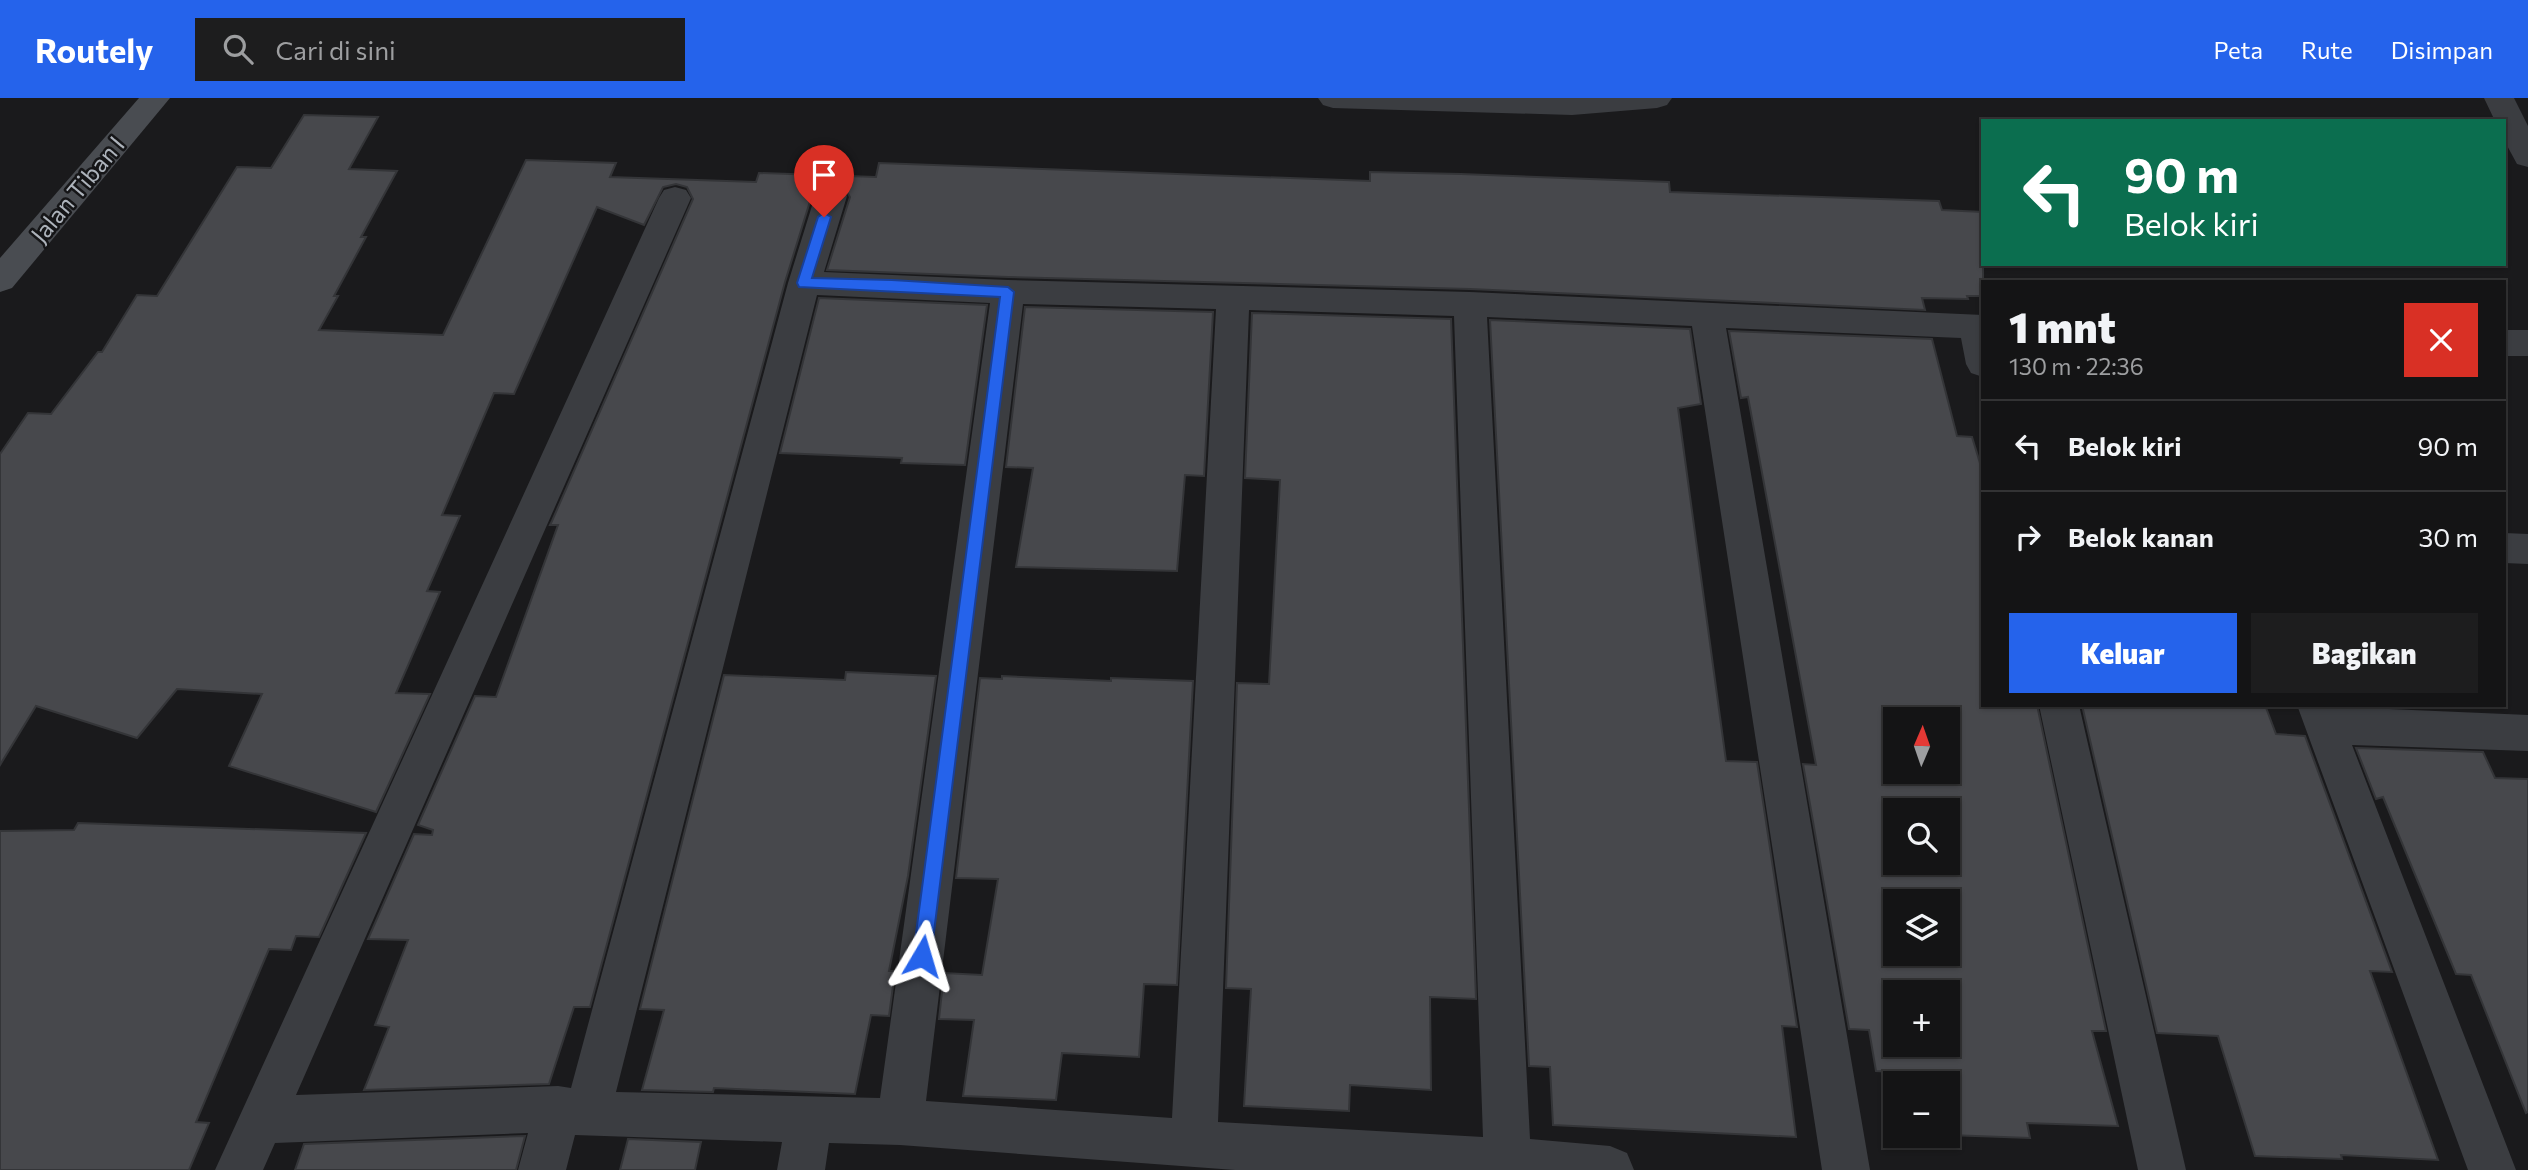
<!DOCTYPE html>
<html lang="id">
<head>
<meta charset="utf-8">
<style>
	body { margin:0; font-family:Commissioner,sans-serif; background:#1d1d1e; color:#f1f3f6; height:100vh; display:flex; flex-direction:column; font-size:26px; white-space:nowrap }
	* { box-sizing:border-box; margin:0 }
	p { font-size:23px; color:#9d9ea0 }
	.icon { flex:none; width:38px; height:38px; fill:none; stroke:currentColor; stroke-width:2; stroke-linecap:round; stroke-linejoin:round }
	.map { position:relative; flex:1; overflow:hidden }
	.side { position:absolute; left:1981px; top:182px; width:525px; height:427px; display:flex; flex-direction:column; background:#141415; border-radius:0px; box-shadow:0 2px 5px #0004,0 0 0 2px #333334 }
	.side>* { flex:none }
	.guide { position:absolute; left:1981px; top:21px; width:525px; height:147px; border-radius:0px; box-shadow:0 2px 5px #0004,0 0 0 2px #333334; background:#0b6e4f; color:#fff; overflow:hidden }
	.needle { width:46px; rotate:2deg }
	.controls { position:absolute; left:1883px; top:609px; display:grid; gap:14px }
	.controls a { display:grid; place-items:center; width:77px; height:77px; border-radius:0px; background:#141415; box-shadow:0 2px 5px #0004,0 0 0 2px #333334; font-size:35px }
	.pin { position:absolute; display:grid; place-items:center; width:60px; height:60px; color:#fff; margin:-72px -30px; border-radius:50% 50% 50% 0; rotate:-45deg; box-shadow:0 0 7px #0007 }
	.pin .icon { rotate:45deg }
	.me { position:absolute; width:77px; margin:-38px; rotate:7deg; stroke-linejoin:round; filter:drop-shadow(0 0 5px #0008) }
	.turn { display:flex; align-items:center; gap:24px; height:147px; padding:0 28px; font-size:32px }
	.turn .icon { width:91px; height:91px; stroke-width:2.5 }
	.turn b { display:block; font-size:49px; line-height:60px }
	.round { display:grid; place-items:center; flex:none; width:74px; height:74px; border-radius:0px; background:#1d1d1e }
	.overview { display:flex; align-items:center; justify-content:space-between; height:119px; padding:0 28px }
	h1 { font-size:42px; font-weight:800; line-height:52px }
	.button { display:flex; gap:14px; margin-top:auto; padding:14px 28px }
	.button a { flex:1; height:80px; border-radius:0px; background:#2563eb; color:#fff; font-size:28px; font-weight:800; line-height:80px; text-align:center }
	.button a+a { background:#1d1d1e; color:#f1f3f6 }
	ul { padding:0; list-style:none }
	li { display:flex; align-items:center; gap:21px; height:91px; padding:0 28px; border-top:2px solid #333334 }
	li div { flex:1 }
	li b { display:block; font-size:26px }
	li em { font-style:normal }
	header { display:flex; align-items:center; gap:42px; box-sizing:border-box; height:98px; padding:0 35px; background:#2563eb; color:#fff }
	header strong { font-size:33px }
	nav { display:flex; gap:38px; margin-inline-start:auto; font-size:24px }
	.search { width:490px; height:63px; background:#1d1d1e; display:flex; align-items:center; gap:18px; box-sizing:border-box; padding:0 24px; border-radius:0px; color:#9d9ea0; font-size:26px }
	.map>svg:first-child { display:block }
	.building { fill:#47484c; stroke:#343538; stroke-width:2; fill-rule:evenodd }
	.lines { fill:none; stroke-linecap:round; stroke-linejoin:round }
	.street { fill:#3b3d41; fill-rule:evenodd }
	.secondary { fill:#494c51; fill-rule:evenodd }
	.route { fill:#2563eb; stroke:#184099; stroke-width:2 }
	.labels { text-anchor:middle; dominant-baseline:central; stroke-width:5; stroke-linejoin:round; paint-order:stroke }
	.street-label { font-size:24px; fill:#adb3bb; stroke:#151517 }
</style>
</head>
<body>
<header>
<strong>Routely</strong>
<div class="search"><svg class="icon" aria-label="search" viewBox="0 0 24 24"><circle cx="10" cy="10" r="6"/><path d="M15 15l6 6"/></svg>Cari di sini</div>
<nav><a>Peta</a><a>Rute</a><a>Disimpan</a></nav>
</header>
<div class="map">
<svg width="2528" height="1072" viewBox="0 0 2528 1072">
	<rect width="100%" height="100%" fill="#1a1a1c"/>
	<!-- building -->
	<g class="building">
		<path d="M304,17L378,19L349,71L397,73L361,139H366L334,198H338L319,232L443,237L526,62L616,65L610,79L756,84L759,75L876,79L879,65L1370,83V74L1461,76L1669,84L1670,94L1939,103L1942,112L1983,114V198H1967L1968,201L1922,200L1925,212L1470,191L1008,179L827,172L850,99L843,87L832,84L819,87L812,97L785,184L590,909H574L549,986L364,992L389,929L375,927L408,842L368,841L414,736L432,737L433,732L418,727L475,598L496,599L558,427H550L552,423L693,101L687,89L676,86L663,89L644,127L597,109L514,296L494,295L442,417L460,418L427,493L440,494L396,595L430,596L376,714L229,668L262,596L177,591L137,640L36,608L0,667V356L28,315L51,316L98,254H102L137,197L157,198L237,69L271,70Z"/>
		<path d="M819,200L987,207L965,367L901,365L902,360L780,355Z"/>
		<path d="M1025,209L1213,214L1204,378L1185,377L1177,473L1016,469L1033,370L1006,369Z"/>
		<path d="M1252,215L1451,221L1476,901L1430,899L1431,992L1350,987L1349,1013L1244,1008L1251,891L1226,890L1237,585L1269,586L1280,382L1245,380Z"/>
		<path d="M1490,222L1690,231L1701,306L1678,310L1726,663L1757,664L1797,929L1782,928L1796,1039L1553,1027L1550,969L1529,968Z"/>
		<path d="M1729,233L1932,241L1957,338L1972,339L1983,375V607H2037L2106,933H2092L2118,1028L2027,1025L2030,1040L1948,1037V985H1916L1914,975L1876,973L1869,932L1849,931L1803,666L1816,667L1748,299L1741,300ZM1895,621H1948V674H1895ZM1895,712H1948V765H1895ZM1895,803H1948V856H1895ZM1895,894H1948V947H1895Z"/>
		<path d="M846,574L936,578L908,778L889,873H895L889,918L871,917L855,996L714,990L713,994L642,992L664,912L640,911L724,577L845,582Z"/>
		<path d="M1002,578L1111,583V580L1193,583L1177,887L1144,886L1139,959L1062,955L1056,1002L963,998L974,922L939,921L944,875L982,877L998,781L956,780L980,580L1002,581Z"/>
		<path d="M2082,607H2265L2276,636L2305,638L2392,874L2370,873L2438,1062L2341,1057L2342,1061L2255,1058L2218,938L2157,935Z"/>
		<path d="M2356,650L2483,654L2495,680L2528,681V1014L2526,1015L2471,877L2456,876L2383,699L2376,701Z"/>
		<path d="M78,725L366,735L319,839L296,838L291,852L269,851L196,1024L209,1025L189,1072H0V733L74,732Z"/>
		<path d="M525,1038L516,1072H295L304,1046Z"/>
		<path d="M628,1041L701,1044L695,1072H620Z"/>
	</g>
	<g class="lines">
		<!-- street -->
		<g class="street">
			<path d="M1318,0H1672L1667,7L1657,10L1572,17L1333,10L1323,7Z"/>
			<path d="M2484,0H2514L2528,28V69L2517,66L2504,42V23H2495Z"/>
			<path d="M831,87L842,90L847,98L824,174L1008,182L1470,194L1983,217V279L1971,275L1966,266L1961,240L1726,230L1870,1072H1822L1692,228L1487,219L1530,1041L1610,1048L1627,1055L1634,1072H1235L900,1047L829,1045L825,1072H777L782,1044L575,1037L566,1072H518L528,1035L275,1045L263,1072H215L659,100L664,92L675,89L686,92L691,100L296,997L558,988L571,990L788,185L815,98L820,90ZM817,197L990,205L880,1000L616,994ZM1023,206L1216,211L1172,1020L926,1003ZM1249,212L1454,218L1483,1039L1218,1024Z"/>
			<rect x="2504" y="232" width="24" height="26"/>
			<path d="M2504,435L2528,436V466L2504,465Z"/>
			<path d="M2039,607H2079L2186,1072H2138Z"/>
			<path d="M2297,607L2528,617V653L2352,647L2516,1072H2468Z"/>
		</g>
		<!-- secondary -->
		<path class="secondary" d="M139,0H170L12,190L0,194V160Z"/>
	</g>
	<!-- route -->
	<path class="route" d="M824,115L831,119L812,180L892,182L1008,189L1014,194L931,858L928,864L922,867L915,864L913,858L1000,199L799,189L797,185L818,119Z"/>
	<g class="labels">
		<!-- street labels -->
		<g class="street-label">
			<text transform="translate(77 91) rotate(-50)">Jalan Tiban I</text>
		</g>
	</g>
</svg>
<div class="controls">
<a><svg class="needle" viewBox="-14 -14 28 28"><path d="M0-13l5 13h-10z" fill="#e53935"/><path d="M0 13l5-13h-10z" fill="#9d9ea0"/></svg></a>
<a><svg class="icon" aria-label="search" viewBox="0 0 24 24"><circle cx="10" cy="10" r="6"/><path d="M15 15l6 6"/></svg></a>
<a><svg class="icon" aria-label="layers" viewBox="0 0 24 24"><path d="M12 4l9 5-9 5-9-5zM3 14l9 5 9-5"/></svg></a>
<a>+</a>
<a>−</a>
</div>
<div class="pin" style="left:824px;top:119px;background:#d93025"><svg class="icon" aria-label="arrive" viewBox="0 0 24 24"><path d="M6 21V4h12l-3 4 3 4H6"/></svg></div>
<svg class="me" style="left:922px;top:858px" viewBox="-20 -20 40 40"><path d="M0-17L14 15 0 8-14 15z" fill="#2563eb" stroke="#fff" stroke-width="4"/></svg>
<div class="guide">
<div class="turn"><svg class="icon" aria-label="left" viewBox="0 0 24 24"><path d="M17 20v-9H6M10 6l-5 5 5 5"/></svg><div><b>90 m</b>Belok kiri</div></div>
</div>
<section class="side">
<div class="overview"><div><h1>1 mnt</h1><p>130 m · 22:36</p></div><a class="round" style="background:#d93025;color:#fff"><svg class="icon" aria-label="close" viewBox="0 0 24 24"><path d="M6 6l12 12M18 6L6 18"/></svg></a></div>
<ul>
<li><svg class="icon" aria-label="left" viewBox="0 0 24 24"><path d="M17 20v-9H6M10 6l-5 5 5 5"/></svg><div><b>Belok kiri</b></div><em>90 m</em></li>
<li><svg class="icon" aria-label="right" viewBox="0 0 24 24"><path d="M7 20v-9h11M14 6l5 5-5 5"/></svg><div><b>Belok kanan</b></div><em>30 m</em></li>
</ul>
<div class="button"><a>Keluar</a><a>Bagikan</a></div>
</section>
</div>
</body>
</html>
